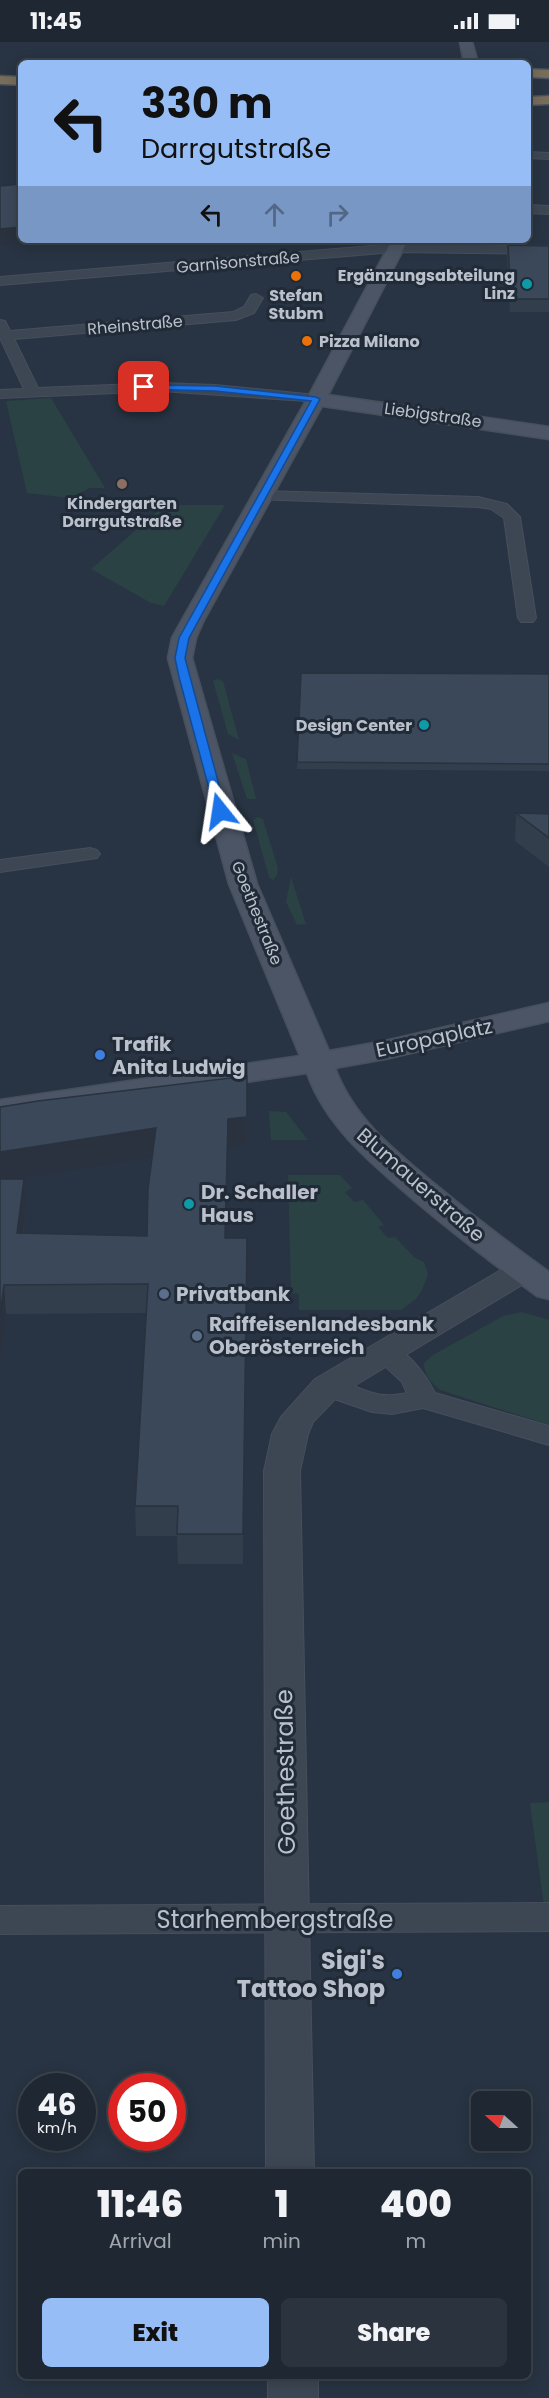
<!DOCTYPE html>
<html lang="en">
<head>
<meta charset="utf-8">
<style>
	body { margin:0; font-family:Poppins,sans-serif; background:#2b333e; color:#f1f3f6; height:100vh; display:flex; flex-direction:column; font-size:22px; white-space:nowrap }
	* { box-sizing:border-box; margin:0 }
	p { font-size:20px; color:#a1a5ac }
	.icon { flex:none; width:33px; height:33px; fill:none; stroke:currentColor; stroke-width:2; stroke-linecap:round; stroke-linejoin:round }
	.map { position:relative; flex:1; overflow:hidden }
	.sheet { position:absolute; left:18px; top:2127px; width:513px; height:210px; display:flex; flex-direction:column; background:#1e2732; border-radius:9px; box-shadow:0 3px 15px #0003,0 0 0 2px #3c444d }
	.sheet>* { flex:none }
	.top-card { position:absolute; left:18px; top:18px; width:513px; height:183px; border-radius:9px; box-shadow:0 3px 15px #0003,0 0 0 2px #3c444d; background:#96bdf5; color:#111; overflow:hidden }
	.needle { width:39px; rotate:291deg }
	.fabs { position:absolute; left:471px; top:2049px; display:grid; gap:12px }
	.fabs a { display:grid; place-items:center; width:60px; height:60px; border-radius:9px; background:#1e2732; box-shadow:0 3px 15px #0003,0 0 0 2px #3c444d; font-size:30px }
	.speed { position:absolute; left:18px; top:2031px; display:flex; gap:12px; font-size:30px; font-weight:700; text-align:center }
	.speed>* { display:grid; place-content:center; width:78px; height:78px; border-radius:50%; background:#1e2732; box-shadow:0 3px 15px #0003,0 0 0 2px #3c444d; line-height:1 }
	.speed small { font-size:15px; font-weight:400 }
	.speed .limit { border:9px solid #d22; background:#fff; color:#111 }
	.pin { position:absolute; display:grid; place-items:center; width:51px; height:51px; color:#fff; margin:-26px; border-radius:12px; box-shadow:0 3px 9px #0006 }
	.me { position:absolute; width:66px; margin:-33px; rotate:345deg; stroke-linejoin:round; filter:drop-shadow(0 0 4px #0008) }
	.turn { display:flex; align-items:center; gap:21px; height:126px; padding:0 24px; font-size:27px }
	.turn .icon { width:78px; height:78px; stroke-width:2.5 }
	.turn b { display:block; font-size:42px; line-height:51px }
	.lanes { display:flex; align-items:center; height:57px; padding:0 24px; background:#0003; justify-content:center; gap:30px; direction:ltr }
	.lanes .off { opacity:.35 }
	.eta { display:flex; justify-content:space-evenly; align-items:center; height:102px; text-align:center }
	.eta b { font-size:36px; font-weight:800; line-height:42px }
	.primary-button { display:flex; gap:12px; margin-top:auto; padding:12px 24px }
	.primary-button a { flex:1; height:69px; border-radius:9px; background:#96bdf5; color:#111; font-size:24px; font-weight:800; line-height:69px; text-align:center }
	.primary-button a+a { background:#2b333e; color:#f1f3f6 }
	.status { display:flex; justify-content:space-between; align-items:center; height:42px; padding:0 30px; background:#1e2732; direction:ltr }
	.status svg { height:16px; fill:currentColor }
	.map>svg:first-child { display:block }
	.green { fill:#2a4244 }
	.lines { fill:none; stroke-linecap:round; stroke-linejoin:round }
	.minor-casing { stroke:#464f5c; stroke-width:2 }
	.tertiary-casing { stroke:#464f5c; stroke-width:2 }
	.secondary-casing { stroke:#464f5c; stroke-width:3 }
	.motorway-casing { stroke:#47515d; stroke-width:3 }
	.minor { fill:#3d4653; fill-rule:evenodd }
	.tertiary { fill:#3d4653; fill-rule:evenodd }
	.secondary { fill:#4b5565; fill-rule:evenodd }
	.motorway { fill:#786c5a; fill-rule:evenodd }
	.wall { fill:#333e4d; fill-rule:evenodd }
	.shaded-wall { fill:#29323e }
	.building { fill:#3b4859; stroke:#29323e; stroke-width:1.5 }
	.route { fill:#1a73e8; stroke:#114b97; stroke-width:1.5 }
	.food-dot { fill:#e8710a; stroke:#212b38; stroke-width:2 }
	.culture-dot { fill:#0f9aa8; stroke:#212b38; stroke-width:2 }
	.education-dot { fill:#8d6e63; stroke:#212b38; stroke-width:2 }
	.shop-dot { fill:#3f7fe0; stroke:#212b38; stroke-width:2 }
	.service-dot { fill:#5c6f8a; stroke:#212b38; stroke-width:2 }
	.labels { text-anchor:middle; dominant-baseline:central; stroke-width:6; stroke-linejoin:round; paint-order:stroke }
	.far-street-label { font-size:16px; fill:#bac1cc; stroke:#212b38 }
	.far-poi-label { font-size:16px; font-weight:bold; fill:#bac1cc; stroke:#212b38; text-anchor:end }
	.street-label { font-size:20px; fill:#bac1cc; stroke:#212b38 }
	.poi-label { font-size:20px; font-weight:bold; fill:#bac1cc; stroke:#212b38; text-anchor:start }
	.near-street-label { font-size:24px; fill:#bac1cc; stroke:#212b38 }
	.near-poi-label { font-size:24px; font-weight:bold; fill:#bac1cc; stroke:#212b38; text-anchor:end }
</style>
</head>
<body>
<div class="status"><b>11:45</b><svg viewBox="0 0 49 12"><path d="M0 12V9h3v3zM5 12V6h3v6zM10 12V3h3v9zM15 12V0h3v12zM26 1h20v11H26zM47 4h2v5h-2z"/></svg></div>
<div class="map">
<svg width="549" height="2356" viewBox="0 0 549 2356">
	<rect width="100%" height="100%" fill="#283443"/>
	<!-- green -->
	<g class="green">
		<path d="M51,356L105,446H90L69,456L27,451L6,359Z"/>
		<path d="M165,463H225L164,564L151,561L91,527Z"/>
		<path d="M217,637L223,639L239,698L228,692L213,639Z"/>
		<path d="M232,711L246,717L256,757H247Z"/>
		<path d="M258,775L263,777L278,826L277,833L273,838L269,835L253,778Z"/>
		<path d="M291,835L306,882L297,883L286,860Z"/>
		<path d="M269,1069L286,1070L308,1098H271Z"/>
		<path d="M288,1133H340L352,1146L345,1150L354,1160L363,1158L384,1183L378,1185L388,1196L395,1195L415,1216L424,1220L428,1232L422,1248L416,1257L401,1268H299V1252L291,1251Z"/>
		<path d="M522,1270L549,1278V1383L440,1348C431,1341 424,1333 424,1321L433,1313L503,1274Z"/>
		<path d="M549,1760V1864H544L530,1761Z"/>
	</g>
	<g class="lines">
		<defs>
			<g id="minor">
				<path d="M528,110L549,111V117L528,116Z"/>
				<path d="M528,163L549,164V172L528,171Z"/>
				<path d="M395,202L549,204V212L395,210L0,243V235Z"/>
				<path d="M256,252L263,256L254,271L236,278L14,297L38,346L161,341L215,343L316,353L321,354L323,357L321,360L161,349L0,356V348L24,347L0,296V278L5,279L10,289L233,270L244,265L251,253Z"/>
				<path d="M261,449L478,455L507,462L520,475L536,576L533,580H521L518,576L504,476L491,467L478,465L255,457L253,454Z"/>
				<path d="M90,806L97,808L100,812L97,816L0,830V818Z"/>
				<path d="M384,1301C407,1307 424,1330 435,1351L549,1384V1403L423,1366L392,1372L372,1370L317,1351L313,1345L317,1339C336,1333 355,1346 373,1351C385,1355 396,1353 407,1351L402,1340L370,1310L374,1304Z"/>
				<path d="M549,1861V1889L0,1892V1864Z"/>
			</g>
			<g id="tertiary">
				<path d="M524,1218L535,1221L540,1228L535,1235L339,1353L313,1380L308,1392L300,1429L314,2130H266L264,1429L272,1392L281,1375L315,1337L513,1221Z"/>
				<rect x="268" y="2334" width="50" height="22"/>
			</g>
			<g id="secondary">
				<path d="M460,0H472L478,21H464Z"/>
				<path d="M392,198H408L328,353L549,385V397L322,364L204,578L196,596L192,616L257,842L329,1009L385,999L549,961V979L385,1017L335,1026C354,1077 395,1109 436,1143C473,1174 510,1202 549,1230V1257L537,1254C495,1223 454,1192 414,1158C372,1122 326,1085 307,1031L0,1076V1058L300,1014L229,842L168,616L172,596L182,578L307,357Z"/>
			</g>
			<g id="motorway">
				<path d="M528,27L549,28V36L528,35Z"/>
				<path d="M0,34L21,35V43L0,42Z"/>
				<path d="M549,54V62L528,63V55Z"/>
			</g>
		</defs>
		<!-- minor casing -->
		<use href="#minor" class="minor-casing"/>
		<!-- tertiary casing -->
		<use href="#tertiary" class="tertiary-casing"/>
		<!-- secondary casing -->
		<use href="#secondary" class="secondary-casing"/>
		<!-- motorway casing -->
		<use href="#motorway" class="motorway-casing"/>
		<!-- minor -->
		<use href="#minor" class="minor"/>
		<!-- tertiary -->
		<use href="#tertiary" class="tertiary"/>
		<!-- secondary -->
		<use href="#secondary" class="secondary"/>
		<!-- motorway -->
		<use href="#motorway" class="motorway"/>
	</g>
	<!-- wall -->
	<g class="wall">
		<path d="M508,203L549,204V270H510L507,216Z"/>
		<path d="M301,631L549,632V729L297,727Z"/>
		<path d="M516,771L549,772V825L515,799Z"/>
		<path d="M0,1065L247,1103L228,1105L226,1196L247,1225L243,1522H178L177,1494H136L135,1464L146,1271L6,1272L0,1322ZM152,1114L147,1194L23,1192L26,1166L24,1137H11Z"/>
	</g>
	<!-- shaded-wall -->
	<g class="shaded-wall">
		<path d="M21,185V198H59L0,203V187Z"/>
		<path d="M247,1034V1103L228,1105L226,1224L225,1196L228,1077Z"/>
		<path d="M156,1086L157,1114L0,1139V1110Z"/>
		<path d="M24,1137L26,1166L19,1220L17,1191Z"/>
		<path d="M247,1196V1225L243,1522V1492Z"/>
		<path d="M4,1243L6,1272L0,1322V1273Z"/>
	</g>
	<!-- building -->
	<g class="building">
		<path d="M21,142V185L0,187V144Z"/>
		<path d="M508,203L549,204V257H511Z"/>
		<path d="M301,631L549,632V722L297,720Z"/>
		<path d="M516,771L549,772V796Z"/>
		<path d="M247,1034V1075L228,1077L225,1196H247L243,1492H177L178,1464H135L148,1242L4,1243L0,1273V1137H24L17,1191L147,1194L148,1147L156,1086L0,1110V1065L38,1059Z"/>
	</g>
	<!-- route -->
	<path class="route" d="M144,343L215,344L316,355L320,357L189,596L185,616L226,769L220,772L215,769L179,635L175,616L179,596L311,359L215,349L142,347L141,345Z"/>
	<!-- markers -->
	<g class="food-dot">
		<circle cx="296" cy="234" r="6"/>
		<circle cx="307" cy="299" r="6"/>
	</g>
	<g class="culture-dot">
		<circle cx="527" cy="242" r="6"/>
		<circle cx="424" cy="683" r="6"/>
		<circle cx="189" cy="1162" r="6"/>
	</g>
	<circle class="education-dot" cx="122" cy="442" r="6"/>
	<g class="shop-dot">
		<circle cx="100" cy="1013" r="6"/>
		<circle cx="397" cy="1932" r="6"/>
	</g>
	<g class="service-dot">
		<circle cx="164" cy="1252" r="6"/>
		<circle cx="197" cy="1294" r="6"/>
	</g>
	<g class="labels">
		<!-- far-street labels -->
		<g class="far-street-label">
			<text transform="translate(238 220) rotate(-5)">Garnisonstraße</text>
			<text transform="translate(135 283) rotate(-5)">Rheinstraße</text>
			<text transform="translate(433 373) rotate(8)">Liebigstraße</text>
			<text transform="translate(257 871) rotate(68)">Goethestraße</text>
		</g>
		<!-- far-poi labels -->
		<g class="far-poi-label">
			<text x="515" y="233">Ergänzungsabteilung<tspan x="515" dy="18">Linz</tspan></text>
			<text x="296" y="253" text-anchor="middle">Stefan<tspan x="296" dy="18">Stubm</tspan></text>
			<text x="319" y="299" text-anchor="start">Pizza Milano</text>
			<text x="122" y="461" text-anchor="middle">Kindergarten<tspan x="122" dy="18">Darrgutstraße</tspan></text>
			<text x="412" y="683">Design Center</text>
		</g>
		<!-- street labels -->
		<g class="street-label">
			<text transform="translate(434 996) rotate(-12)">Europaplatz</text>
			<text transform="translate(421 1143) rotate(41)">Blumauerstraße</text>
		</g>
		<!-- poi labels -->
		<g class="poi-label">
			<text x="112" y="1002">Trafik<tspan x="112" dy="23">Anita Ludwig</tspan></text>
			<text x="201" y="1150">Dr. Schaller<tspan x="201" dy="23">Haus</tspan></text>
			<text x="176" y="1252">Privatbank</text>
			<text x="209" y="1282">Raiffeisenlandesbank<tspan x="209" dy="23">Oberösterreich</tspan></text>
		</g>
		<!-- near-street labels -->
		<g class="near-street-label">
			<text transform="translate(285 1730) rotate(-91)">Goethestraße</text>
			<text x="275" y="1877">Starhembergstraße</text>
		</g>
		<!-- near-poi labels -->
		<g class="near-poi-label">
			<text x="385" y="1918">Sigi's<tspan x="385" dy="28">Tattoo Shop</tspan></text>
		</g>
	</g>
</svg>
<div class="fabs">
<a><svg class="needle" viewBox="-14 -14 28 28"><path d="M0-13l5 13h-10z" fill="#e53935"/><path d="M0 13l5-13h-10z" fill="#a1a5ac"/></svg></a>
</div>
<div class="speed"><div>46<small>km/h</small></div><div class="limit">50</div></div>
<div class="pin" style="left:144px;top:345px;background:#d93025"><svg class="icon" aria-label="arrive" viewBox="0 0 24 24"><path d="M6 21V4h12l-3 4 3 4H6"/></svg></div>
<svg class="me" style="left:220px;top:769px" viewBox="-20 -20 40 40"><path d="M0-17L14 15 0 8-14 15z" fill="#1a73e8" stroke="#fff" stroke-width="4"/></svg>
<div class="top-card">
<div class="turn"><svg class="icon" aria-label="left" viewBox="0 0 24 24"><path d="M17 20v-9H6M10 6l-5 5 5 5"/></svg><div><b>330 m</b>Darrgutstraße</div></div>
<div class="lanes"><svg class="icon" aria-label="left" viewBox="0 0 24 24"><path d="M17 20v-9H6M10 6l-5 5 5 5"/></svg><svg class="icon off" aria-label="ahead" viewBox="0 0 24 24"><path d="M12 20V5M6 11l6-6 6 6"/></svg><svg class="icon off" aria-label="right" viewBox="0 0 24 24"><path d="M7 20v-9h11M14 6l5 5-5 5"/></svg></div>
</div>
<section class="sheet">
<div class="eta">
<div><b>11:46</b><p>Arrival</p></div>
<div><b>1</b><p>min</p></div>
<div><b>400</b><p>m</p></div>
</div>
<div class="primary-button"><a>Exit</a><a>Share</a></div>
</section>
</div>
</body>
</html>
